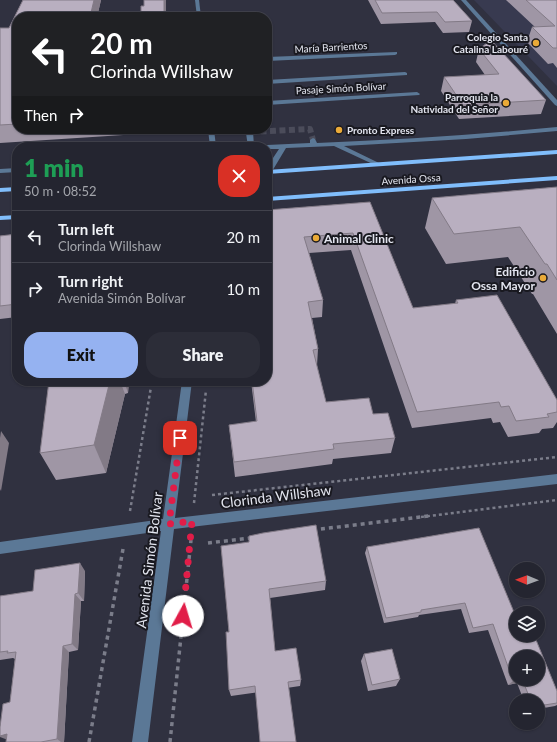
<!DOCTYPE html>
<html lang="en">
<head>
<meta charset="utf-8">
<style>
	body { margin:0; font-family:Lato,sans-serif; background:#2c2d38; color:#f1f3f6; height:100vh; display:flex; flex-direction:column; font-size:15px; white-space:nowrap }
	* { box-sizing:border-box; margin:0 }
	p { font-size:13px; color:#a3a5ab }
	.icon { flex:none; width:22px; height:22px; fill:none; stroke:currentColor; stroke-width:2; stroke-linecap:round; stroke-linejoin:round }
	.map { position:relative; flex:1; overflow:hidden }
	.sheet { position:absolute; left:12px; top:142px; width:260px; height:244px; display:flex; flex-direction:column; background:#242530; border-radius:16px; box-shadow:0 1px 3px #0004,0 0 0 1px #41424c }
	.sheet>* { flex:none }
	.top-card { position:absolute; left:12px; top:12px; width:260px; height:122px; border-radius:16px; box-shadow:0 1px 3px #0004,0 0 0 1px #41424c; background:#202124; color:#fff; overflow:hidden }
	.needle { width:26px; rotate:271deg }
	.tools { position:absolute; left:509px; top:562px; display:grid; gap:8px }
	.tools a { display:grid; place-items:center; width:36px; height:36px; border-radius:50%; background:#242530; box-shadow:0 1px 3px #0004,0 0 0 1px #41424c; font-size:20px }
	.pin { position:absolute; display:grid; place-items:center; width:34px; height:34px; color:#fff; margin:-17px; border-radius:8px; box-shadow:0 2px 6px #0006 }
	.me { position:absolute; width:44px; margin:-22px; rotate:6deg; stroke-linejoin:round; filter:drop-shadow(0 0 3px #0008) }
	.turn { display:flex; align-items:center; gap:14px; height:84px; padding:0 12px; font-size:18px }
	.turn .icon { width:52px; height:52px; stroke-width:2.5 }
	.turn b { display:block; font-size:28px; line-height:34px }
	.then { display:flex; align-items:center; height:38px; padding:0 12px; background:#0003; gap:8px; font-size:15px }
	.round { display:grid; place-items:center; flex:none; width:42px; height:42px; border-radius:16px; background:#2c2d38 }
	.summary { display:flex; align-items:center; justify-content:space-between; height:68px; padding:0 12px }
	h1 { font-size:24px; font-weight:800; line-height:30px; color:#1e9e55 }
	.cta { display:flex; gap:8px; margin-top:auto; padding:8px 12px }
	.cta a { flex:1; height:46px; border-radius:16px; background:#95b2f1; color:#111; font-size:16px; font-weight:800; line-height:46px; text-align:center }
	.cta a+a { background:#2c2d38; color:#f1f3f6 }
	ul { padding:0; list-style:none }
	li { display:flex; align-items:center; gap:12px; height:52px; padding:0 12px; border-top:1px solid #41424c }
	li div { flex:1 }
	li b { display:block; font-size:15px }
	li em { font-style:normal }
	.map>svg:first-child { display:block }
	.built { fill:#383a50 }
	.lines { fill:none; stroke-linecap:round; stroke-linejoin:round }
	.minor-tunnel { stroke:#4b4c5a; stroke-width:6; stroke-dasharray:6 3.5; stroke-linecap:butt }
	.path-far2 { stroke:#7b7d8a; stroke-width:1.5; stroke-dasharray:1.5 1.5; stroke-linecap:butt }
	.path-far1 { stroke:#7b7d8a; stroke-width:2.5; stroke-dasharray:3 3; stroke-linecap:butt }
	.path { stroke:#7b7d8a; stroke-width:3.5; stroke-dasharray:4 4; stroke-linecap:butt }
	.minor { fill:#5b7896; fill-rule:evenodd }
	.major { fill:#80bdfb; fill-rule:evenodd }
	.wall { fill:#9f96a5 }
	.shaded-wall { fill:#827a86 }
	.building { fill:#b9afc0; stroke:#827a86 }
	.route { stroke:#e11d48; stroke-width:7; stroke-dasharray:0 12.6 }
	.poi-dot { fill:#eaaa38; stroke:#191920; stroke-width:1.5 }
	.labels { text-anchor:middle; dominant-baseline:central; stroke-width:4; stroke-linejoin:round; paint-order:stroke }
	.far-poi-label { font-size:10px; font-weight:bold; fill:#e3e5ef; stroke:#191920; text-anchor:end }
	.far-street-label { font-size:10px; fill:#e3e5ef; stroke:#191920 }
	.poi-label { font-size:12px; font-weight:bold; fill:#e3e5ef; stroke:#191920; text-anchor:start }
	.near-street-label { font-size:14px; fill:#e3e5ef; stroke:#191920 }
</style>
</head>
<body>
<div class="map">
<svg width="557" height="742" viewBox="0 0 557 742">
	<rect width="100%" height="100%" fill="#303140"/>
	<!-- built -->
	<path class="built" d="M474,0H557V86Z"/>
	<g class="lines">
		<!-- minor-tunnel -->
		<path class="minor-tunnel" d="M251,132L310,129L313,140"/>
		<!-- path-far2 -->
		<path class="path-far2" d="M89,17L109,16"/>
		<!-- path-far1 -->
		<g class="path-far1">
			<path d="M212,495L557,457"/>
			<path d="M194,503L206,390"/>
			<path d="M130,511L152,381"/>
			<path d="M421,517L557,500"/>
		</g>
		<!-- path -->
		<g class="path">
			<path d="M313,530L429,516"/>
			<path d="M208,543L251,538"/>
			<path d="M89,742L123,549"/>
			<path d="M170,742L191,540"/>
		</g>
		<!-- minor -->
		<g class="minor">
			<path d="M195,0H199L201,17H197Z"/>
			<path d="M461,0H466L557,100V106L555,105Z"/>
			<path d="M397,52V54L395,55L267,61V57Z"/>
			<path d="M405,72L407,73V75L267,84V80Z"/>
			<path d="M417,92L420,94L419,95L267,105V101Z"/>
			<path d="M557,127V131L466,139L344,146L379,163V165L377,166L334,146L286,148L271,173H268L267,167L279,149H267V147H264L267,145L310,143V140L313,138L315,139L317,143C397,140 477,135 557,127Z"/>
			<path d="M208,129H214L216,147H210Z"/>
			<path d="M228,129L253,131L254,147H248L246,133Z"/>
			<path d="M17,168V172L0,173V169Z"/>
			<path d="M182,381H192L175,518L557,474V484L174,529L148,742H132L161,531L0,554V542L163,519Z"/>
		</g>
		<!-- major -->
		<g class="major">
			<path d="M557,150V154L267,174V170Z"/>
			<path d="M557,176V180L267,201V197Z"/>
			<path d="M17,187V191L0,192V188Z"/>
			<path d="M17,215V219L0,220V216Z"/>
		</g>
	</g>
	<!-- wall -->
	<g class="wall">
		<path d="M0,0H101L97,17H17V129H185V131L0,143V28H9L23,0Z"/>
		<path d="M368,0H453L472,21L469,32L443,33L435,22L381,24Z"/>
		<path d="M506,0H557V68L553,63L548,64L527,42L532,27H535Z"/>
		<path d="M479,49L546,100L541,114L459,119L441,91L444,77L485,75L476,62Z"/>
		<path d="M557,187V334L533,294H532L508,257L446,264L425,228L432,198Z"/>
		<path d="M370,202L413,308L455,304L456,300L557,400V422L553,428L542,429L539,433L508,437L500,422L493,423L491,418L412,428L351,250L309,253L323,300L322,317L312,318L318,349L317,366L326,402L373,414L395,438L391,453L333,459L332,464L235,477L229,425L256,422L251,381H267V210Z"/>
		<path d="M17,234V317L0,319V236Z"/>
		<path d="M49,381H129L128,393L125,394L106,473L56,480L40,453Z"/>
		<path d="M479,528L516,635L557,691V705L555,706L538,709V701H524L517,683L508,685L488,630L469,633L461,609L419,615L418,617L384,623L365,553L367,547Z"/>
		<path d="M221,546L326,581L325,590L270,598L275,651L301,680L300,686L231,696L229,690V632Z"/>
		<path d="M85,571L84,601H81L78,650L69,652L64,742H6L10,702L15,659L13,658L0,660V596L33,591Z"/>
		<path d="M364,654L400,679L396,686L368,691L361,661Z"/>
	</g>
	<!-- shaded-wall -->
	<g class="shaded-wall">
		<path d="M94,0H101L97,17H90Z"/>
		<rect x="164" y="0" width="2" height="17"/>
		<path d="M110,381H120L125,394L106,473L94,445Z"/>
		<path d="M124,381H129L128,393Z"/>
		<path d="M1,431L9,443L1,491L0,489V438Z"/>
		<path d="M80,563L85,571L84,601L78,593Z"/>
		<path d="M75,594L81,601L78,650L72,644Z"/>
		<path d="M63,646L69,652L64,742H61L57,739Z"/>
		<path d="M522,679L517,683L508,685L513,681Z"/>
		<path d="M7,734L8,740L0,737V736Z"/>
	</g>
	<!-- building -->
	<g class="building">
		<path d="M23,0H94L90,17H17V124L0,125V28H9Z"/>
		<path d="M144,0H164V17H141V6H144Z"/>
		<path d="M375,0H453L472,21L445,22L437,12L382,13Z"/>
		<path d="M526,0H557V48H553L532,27L555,26Z"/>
		<path d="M491,40L546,100L463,105L444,77L499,74L479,49Z"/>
		<path d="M557,187V280L547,264H545L520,227L454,234L432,198Z"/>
		<path d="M370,202L413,308L458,303L456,300L497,295L557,400V412L547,414L549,417L516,421L509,406L501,407L499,402L417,412L353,233L304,237L323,300L308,302L318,349L313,350L326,402L369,398L373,414L388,413L395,438L333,444L334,449L234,462L229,425L257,421L252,381H267V210Z"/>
		<path d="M17,234V304L0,306V236Z"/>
		<path d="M49,381H110L94,445L40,453Z"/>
		<path d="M316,525L326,581L269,589L275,651L296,648L301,680L288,682L296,742H260L255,686L229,690L226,632H229L221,546L249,542V536L263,533Z"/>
		<path d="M479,528L516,617V635H534L557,691V703L538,706V701H531L522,679H538V657H516V679H522L513,681L493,624L473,628L465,603L421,610V612L386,618L367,547Z"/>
		<path d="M80,563L78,593L75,594L72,644L63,646L57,739L41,742H6L7,734L0,736V727L3,704L10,702L16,652L7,653L8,651L0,652V596L33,591L35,570Z"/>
		<path d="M392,649L400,679L372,685L364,654Z"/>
	</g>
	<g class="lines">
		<!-- route -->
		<path class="route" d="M180,438L169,524L192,521L183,616"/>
	</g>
	<!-- markers -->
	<g class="poi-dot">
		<circle cx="536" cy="43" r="4"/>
		<circle cx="506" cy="103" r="4"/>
		<circle cx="339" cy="130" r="4"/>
		<circle cx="316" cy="238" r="4"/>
		<circle cx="543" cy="278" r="4"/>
	</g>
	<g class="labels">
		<!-- far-poi labels -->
		<g class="far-poi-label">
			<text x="528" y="37">Colegio Santa<tspan x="528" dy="12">Catalina Labouré</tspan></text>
			<text x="498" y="97">Parroquia la<tspan x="498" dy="12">Natividad del Señor</tspan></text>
			<text x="347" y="130" text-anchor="start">Pronto Express</text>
		</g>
		<!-- far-street labels -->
		<g class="far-street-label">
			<text transform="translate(331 47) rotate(-3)">María Barrientos</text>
			<text transform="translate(341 88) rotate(-3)">Pasaje Simón Bolívar</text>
			<text transform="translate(411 179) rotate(-4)">Avenida Ossa</text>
		</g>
		<!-- poi labels -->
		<g class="poi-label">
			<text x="324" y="238">Animal Clinic</text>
			<text x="535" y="271" text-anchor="end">Edificio<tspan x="535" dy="14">Ossa Mayor</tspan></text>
		</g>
		<!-- near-street labels -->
		<g class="near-street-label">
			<text transform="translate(276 496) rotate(-7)">Clorinda Willshaw</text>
			<text transform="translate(149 560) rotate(-83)">Avenida Simón Bolívar</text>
		</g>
	</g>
</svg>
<div class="tools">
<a><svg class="needle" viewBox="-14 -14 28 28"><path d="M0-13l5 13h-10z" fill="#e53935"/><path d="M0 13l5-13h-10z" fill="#a3a5ab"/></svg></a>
<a><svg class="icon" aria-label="layers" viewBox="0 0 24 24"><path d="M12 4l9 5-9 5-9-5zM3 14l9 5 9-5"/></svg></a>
<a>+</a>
<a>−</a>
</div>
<div class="pin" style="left:180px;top:438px;background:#d93025"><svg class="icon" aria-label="arrive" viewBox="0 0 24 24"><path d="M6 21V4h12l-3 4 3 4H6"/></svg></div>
<svg class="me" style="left:183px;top:616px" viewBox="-20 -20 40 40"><circle r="19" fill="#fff"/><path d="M0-13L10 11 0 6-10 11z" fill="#e11d48"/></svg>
<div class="top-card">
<div class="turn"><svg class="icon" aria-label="left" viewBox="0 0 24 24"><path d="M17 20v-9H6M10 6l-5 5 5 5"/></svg><div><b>20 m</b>Clorinda Willshaw</div></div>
<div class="then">Then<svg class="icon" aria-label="right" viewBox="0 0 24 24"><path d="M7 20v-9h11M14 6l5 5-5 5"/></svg></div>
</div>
<section class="sheet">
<div class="summary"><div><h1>1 min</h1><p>50 m · 08:52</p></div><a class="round" style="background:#d93025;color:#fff"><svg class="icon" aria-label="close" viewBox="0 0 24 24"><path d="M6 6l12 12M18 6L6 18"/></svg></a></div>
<ul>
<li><svg class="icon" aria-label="left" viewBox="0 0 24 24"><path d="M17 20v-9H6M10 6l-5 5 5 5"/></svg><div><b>Turn left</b><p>Clorinda Willshaw</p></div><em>20 m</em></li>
<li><svg class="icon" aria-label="right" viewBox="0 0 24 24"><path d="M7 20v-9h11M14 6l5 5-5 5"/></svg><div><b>Turn right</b><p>Avenida Simón Bolívar</p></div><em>10 m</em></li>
</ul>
<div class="cta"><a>Exit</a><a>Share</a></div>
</section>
</div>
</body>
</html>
